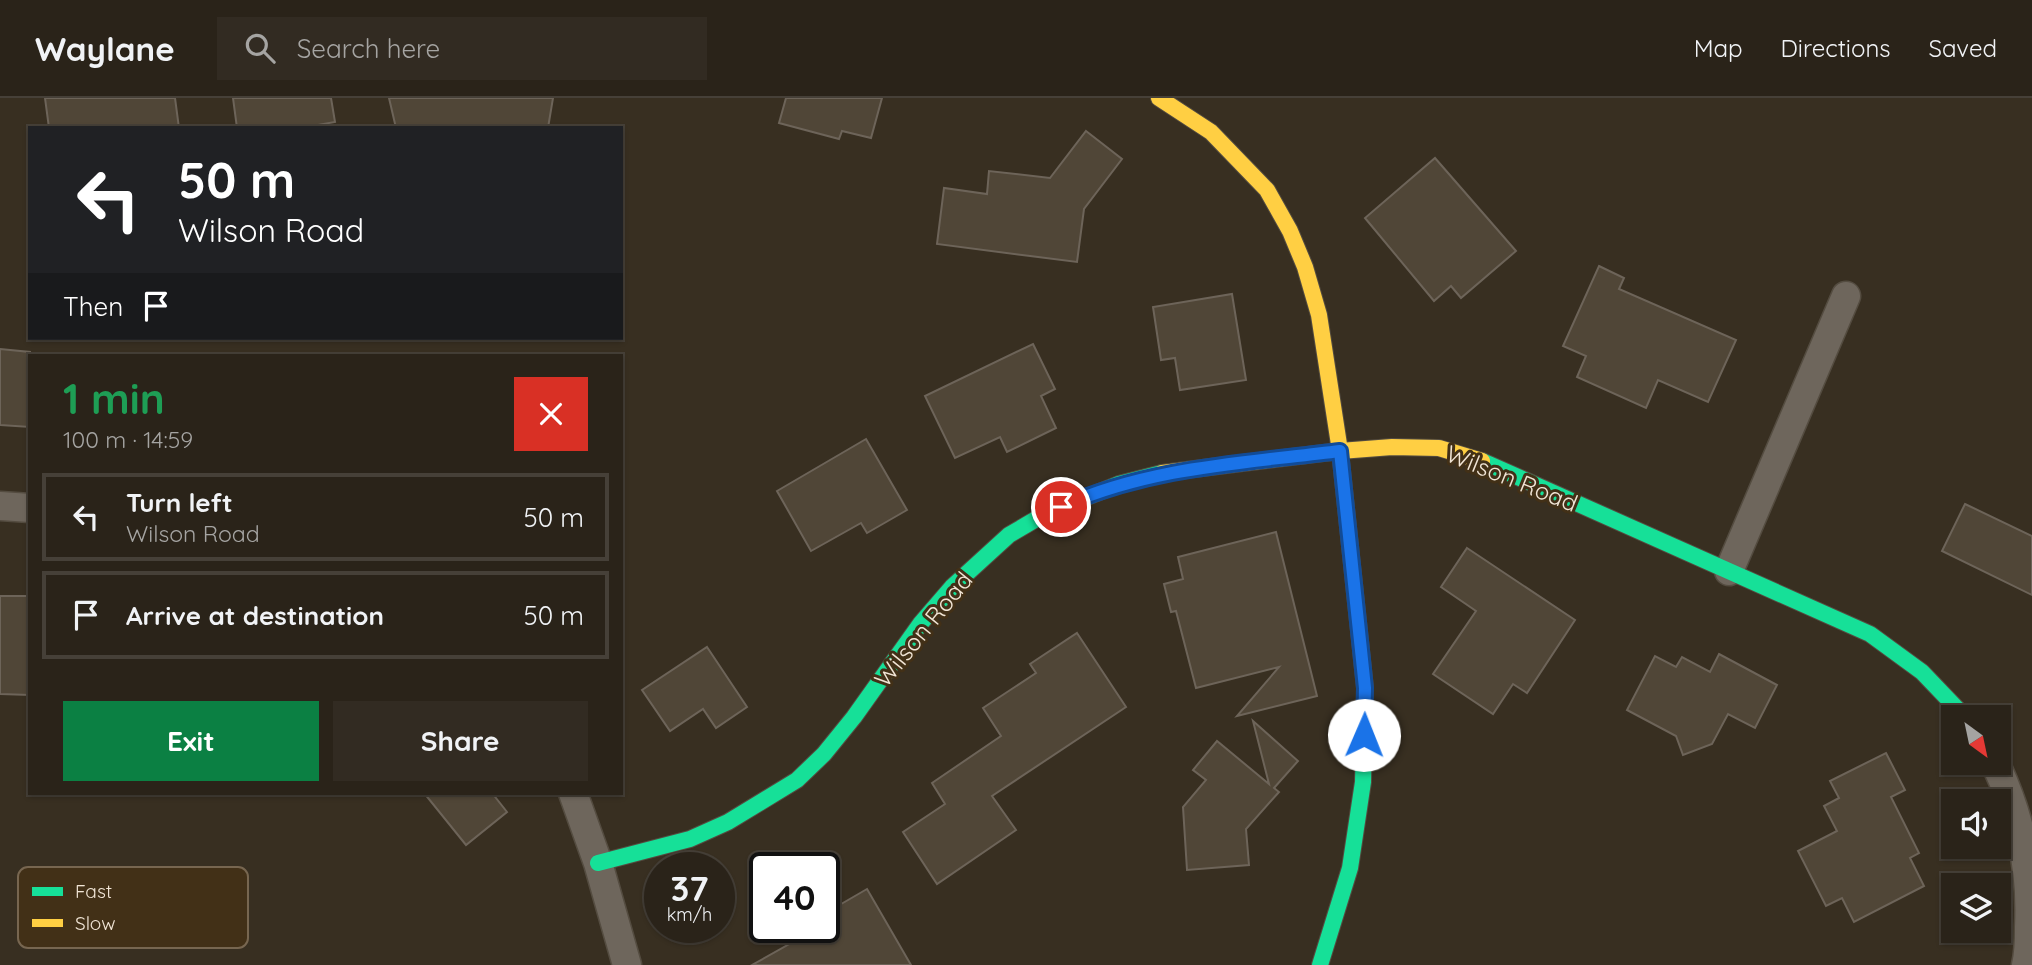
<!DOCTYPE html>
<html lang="en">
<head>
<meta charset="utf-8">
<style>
	body { margin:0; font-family:Quicksand,sans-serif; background:#322b22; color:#f1f3f6; height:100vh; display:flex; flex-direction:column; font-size:26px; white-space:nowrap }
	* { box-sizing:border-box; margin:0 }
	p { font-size:23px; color:#a5a4a2 }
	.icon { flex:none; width:38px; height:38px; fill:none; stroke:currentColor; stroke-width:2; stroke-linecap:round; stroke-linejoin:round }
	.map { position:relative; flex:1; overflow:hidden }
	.details { position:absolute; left:28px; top:256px; width:595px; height:441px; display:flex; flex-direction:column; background:#2a2319; border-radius:0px; box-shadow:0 2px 5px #0004,0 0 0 2px #464038 }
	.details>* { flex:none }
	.top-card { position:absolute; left:28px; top:28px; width:595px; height:214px; border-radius:0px; box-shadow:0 2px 5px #0004,0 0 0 2px #464038; background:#202124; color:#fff; overflow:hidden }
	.needle { width:46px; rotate:147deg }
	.buttons { position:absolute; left:1941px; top:607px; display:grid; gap:14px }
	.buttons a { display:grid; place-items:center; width:70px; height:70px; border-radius:0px; background:#2a2319; box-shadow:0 2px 5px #0004,0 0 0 2px #464038; font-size:35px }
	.speed { position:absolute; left:644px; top:754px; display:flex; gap:14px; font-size:35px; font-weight:700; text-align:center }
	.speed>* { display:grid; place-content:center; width:91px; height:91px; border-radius:50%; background:#2a2319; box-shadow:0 2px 5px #0004,0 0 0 2px #464038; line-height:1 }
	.speed small { font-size:18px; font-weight:400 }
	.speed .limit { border:4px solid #111; border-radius:10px; background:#fff; color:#111 }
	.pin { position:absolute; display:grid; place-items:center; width:60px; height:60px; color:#fff; margin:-30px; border:4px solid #fff; border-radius:50%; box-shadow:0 2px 7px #0007 }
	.me { position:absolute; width:77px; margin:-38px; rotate:1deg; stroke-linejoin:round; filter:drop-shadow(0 0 5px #0008) }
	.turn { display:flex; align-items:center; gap:24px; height:147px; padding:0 35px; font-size:32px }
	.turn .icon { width:91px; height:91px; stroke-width:2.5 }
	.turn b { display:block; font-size:49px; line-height:60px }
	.then { display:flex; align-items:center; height:66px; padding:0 35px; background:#0003; gap:14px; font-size:26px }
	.round { display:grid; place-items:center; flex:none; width:74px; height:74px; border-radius:0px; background:#322b22 }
	.summary { display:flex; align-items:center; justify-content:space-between; height:119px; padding:0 35px }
	h1 { font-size:42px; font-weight:700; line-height:52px; color:#1e9e55 }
	.cta { display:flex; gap:14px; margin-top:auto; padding:14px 35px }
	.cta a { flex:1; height:80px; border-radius:0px; background:#0b8043; color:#fff; font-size:28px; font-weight:700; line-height:80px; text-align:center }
	.cta a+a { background:#322b22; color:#f1f3f6 }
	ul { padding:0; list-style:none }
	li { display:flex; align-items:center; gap:21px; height:88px; margin:0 14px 10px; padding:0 21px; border:4px solid #464038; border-radius:0px }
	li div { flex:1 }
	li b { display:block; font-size:26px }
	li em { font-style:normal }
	header { display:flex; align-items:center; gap:42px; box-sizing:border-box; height:98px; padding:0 35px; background:#2a2319; border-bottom:2px solid #464038 }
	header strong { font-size:33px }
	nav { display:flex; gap:38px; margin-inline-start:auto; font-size:24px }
	.search { width:490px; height:63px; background:#322b22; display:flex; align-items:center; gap:18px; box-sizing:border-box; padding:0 24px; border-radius:0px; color:#a5a4a2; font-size:26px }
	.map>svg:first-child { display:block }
	.building { fill:#504637; stroke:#6d6459; stroke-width:2 }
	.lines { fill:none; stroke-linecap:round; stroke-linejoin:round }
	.street-casing { stroke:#544c40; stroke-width:31 }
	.fast-casing { stroke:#544c40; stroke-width:18 }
	.slow-casing { stroke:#544c40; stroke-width:18 }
	.street { stroke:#6e665c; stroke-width:28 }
	.fast { stroke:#16e098; stroke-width:16 }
	.slow { stroke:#ffcf43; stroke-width:16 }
	.route-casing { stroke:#114b97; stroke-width:18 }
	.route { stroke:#1a73e8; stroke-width:12 }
	.labels { text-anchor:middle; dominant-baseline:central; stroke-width:6; stroke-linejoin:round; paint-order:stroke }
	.street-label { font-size:24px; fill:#f1e5d6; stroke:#423017 }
	.key { fill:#423017; stroke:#776650; stroke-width:2 }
	.key-label { font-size:19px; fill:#f1e5d6 }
</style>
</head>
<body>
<header>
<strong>Waylane</strong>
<div class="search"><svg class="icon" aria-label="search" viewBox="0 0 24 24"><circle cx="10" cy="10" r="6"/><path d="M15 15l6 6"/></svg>Search here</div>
<nav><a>Map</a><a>Directions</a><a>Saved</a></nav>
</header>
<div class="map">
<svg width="2032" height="867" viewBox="0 0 2032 867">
	<rect width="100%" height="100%" fill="#382f21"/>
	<!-- building -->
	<g class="building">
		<path d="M45,0H175L179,30H49Z"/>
		<path d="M233,0H331L335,24L301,30H237Z"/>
		<path d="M389,0H553L548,30H396Z"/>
		<path d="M786,0H882L871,40L842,33L839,41L779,25Z"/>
		<path d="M1086,33L1122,61L1084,111L1077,164L937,146L944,90L987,96L989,73L1050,80Z"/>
		<path d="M1435,60L1516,153L1461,200L1451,188L1434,203L1365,120Z"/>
		<path d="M1599,168L1624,180L1619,191L1736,242L1708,304L1658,282L1646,310L1577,279L1586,258L1563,248Z"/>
		<path d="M1232,196L1246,282L1180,292L1175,260L1161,262L1153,209Z"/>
		<path d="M1033,246L1055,291L1041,298L1056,330L1007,354L1000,339L955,360L925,298Z"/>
		<path d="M0,251L30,254V329L0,327Z"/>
		<path d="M866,341L907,412L867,435L861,425L811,453L777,393Z"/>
		<path d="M1965,406L2032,438V497L1942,453Z"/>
		<path d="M1276,434L1317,598L1237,618L1279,569L1196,590L1176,513L1171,514L1164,486L1183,481L1178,459Z"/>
		<path d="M1467,450L1575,522L1527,595L1513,586L1493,616L1433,576L1476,513L1441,489Z"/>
		<path d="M0,498H30V597L0,596Z"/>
		<path d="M1077,535L1126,609L992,698L1016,732L937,786L903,734L945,706L932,685L1001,638L983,610L1036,575L1030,566Z"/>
		<path d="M707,549L747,609L716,630L703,611L670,633L642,592Z"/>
		<path d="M1719,556L1777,587L1755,630L1728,616L1712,646L1683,657L1676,638L1627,612L1655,558L1676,569L1682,559L1710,574Z"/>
		<path d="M1253,623L1298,663L1274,690L1279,694L1246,731L1249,767L1187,772L1183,709L1206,682L1193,672L1217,643L1269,686Z"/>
		<path d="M1886,655L1905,692L1891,699L1919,755L1910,760L1924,788L1854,824L1842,800L1826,808L1798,753L1837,733L1824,708L1839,700L1830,683Z"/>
		<path d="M424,695H492L507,714L466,747Z"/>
		<path d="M867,791L911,867H752L818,830H824V816Z"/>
	</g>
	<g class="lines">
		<defs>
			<g id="street">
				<path d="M0,408L30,410"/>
				<path d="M1729,473L1846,198"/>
				<path d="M1995,665C2020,717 2032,771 2029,829C2029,842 2029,855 2026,867"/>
				<path d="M573,695L598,765L627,867"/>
			</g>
			<g id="fast">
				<path d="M1482,363L1870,536L1922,574L1966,620"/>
				<path d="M598,765L690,741L728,724L797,682L824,656L854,619L921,525L952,489L1009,437L1043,417L1119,386L1162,375"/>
				<path d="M1320,867L1350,770L1363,684L1365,590L1350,448"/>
			</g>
			<g id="slow">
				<path d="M1159,0L1211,34L1267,92L1290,133L1305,169L1319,217L1340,353L1350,448"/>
				<path d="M1162,375L1340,353L1392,349L1439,350L1482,363"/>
			</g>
		</defs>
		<!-- street casing -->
		<use href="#street" class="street-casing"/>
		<!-- fast casing -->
		<use href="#fast" class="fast-casing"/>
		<!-- slow casing -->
		<use href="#slow" class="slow-casing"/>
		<!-- street -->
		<use href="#street" class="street"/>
		<!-- fast -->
		<use href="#fast" class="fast"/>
		<!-- slow -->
		<use href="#slow" class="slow"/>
	</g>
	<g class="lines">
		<defs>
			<path id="route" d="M1061,409C1149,369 1245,365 1340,353L1365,590L1364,637"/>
		</defs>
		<!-- route casing -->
		<use href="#route" class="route-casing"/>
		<!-- route -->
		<use href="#route" class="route"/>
	</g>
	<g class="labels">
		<!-- street labels -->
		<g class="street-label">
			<text transform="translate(1512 380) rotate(22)">Wilson Road</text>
			<text transform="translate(923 531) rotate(-51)">Wilson Road</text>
		</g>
	</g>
	<!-- legend -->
	<rect x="18" y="769" width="230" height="81" rx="10" class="key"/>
	<rect x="32" y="789" width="31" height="9" fill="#16e098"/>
	<rect x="32" y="821" width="31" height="8" fill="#ffcf43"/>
	<g class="key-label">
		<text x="75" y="800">Fast</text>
		<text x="75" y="832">Slow</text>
	</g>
</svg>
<div class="buttons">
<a><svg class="needle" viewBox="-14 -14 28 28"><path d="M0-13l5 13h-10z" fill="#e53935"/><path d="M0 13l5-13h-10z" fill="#a5a4a2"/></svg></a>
<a><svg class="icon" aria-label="sound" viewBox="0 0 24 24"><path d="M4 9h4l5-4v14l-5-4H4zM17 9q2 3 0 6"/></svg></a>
<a><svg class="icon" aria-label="layers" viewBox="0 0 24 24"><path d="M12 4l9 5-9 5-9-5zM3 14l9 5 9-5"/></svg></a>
</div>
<div class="speed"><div>37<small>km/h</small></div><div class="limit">40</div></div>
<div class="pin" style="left:1061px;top:409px;background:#d93025"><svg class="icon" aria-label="arrive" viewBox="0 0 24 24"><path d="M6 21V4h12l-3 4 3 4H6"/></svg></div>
<svg class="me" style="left:1364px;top:637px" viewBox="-20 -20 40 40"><circle r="19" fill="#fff"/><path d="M0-13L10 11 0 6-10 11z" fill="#1a73e8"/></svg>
<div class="top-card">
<div class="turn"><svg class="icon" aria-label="left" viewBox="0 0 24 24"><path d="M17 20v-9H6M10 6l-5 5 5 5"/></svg><div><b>50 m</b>Wilson Road</div></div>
<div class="then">Then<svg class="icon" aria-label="arrive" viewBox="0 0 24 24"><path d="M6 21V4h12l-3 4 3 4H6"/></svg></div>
</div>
<section class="details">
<div class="summary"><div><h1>1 min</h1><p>100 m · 14:59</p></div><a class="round" style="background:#d93025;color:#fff"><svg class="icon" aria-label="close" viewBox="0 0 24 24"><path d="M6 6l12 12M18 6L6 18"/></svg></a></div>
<ul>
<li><svg class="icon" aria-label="left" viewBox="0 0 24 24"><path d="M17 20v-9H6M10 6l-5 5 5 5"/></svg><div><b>Turn left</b><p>Wilson Road</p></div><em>50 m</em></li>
<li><svg class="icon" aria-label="arrive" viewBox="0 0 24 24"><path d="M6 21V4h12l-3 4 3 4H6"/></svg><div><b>Arrive at destination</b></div><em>50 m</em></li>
</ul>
<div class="cta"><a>Exit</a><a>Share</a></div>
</section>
</div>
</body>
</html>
